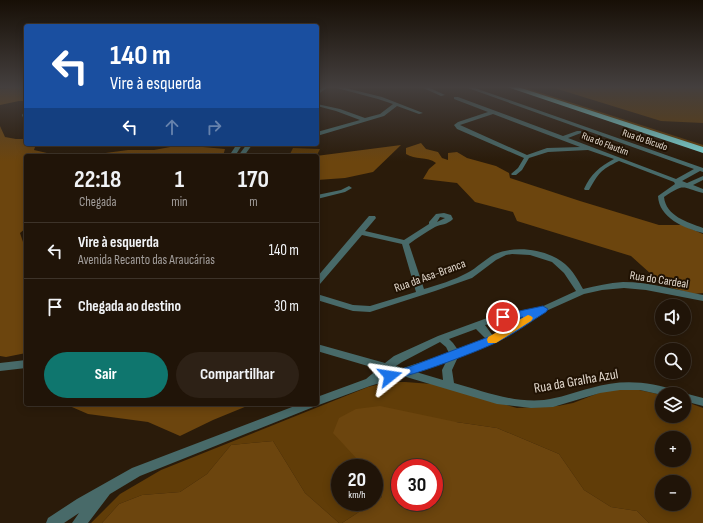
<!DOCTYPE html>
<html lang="pt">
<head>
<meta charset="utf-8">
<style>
	body { margin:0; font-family:"Sofia Sans Condensed",sans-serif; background:#2d2116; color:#f1f3f6; height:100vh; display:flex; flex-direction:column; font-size:15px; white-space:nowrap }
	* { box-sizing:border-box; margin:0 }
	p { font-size:13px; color:#a29e9c }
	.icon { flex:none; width:22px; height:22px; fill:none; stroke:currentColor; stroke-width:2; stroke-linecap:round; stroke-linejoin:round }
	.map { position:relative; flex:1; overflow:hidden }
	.panel { position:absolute; left:24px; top:154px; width:295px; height:252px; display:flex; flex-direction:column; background:#201408; border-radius:4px; box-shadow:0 2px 10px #0003,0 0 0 1px #3d3329 }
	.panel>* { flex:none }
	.top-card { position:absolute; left:24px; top:24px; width:295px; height:122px; border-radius:4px; box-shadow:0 2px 10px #0003,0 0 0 1px #3d3329; background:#1a4fa0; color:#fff; overflow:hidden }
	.controls { position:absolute; left:655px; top:299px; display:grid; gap:8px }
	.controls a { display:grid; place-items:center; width:36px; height:36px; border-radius:50%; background:#201408; box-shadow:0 2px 10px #0003,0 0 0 1px #3d3329; font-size:20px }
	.speed { position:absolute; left:331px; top:459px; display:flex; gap:8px; font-size:20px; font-weight:700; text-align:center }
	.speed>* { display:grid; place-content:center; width:52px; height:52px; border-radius:50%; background:#201408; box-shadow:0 2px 10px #0003,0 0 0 1px #3d3329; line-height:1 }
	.speed small { font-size:10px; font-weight:400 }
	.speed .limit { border:6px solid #d22; background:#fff; color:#111 }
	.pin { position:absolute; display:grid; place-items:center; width:34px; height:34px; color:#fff; margin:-17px; border:2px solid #fff; border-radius:50%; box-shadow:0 1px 4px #0007 }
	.me { position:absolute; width:44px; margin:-22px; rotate:75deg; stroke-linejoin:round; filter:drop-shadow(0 0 3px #0008) }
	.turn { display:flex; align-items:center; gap:14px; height:84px; padding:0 20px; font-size:18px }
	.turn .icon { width:52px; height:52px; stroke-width:2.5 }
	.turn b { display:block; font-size:28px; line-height:34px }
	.lanes { display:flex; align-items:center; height:38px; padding:0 20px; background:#0003; justify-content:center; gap:20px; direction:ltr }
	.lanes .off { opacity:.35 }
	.eta { display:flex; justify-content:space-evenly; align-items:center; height:68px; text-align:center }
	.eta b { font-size:24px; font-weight:700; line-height:28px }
	.button { display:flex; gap:8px; margin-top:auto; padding:8px 20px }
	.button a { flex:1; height:46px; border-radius:24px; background:#0f766e; color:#fff; font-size:16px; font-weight:700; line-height:46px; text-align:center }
	.button a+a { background:#2d2116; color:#f1f3f6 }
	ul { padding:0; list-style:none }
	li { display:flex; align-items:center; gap:12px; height:56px; padding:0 20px; border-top:1px solid #3d3329 }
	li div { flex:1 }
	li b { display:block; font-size:15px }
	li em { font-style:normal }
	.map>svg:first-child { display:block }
	.green { fill:#613d08; fill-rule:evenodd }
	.forest { fill:#6c450e; fill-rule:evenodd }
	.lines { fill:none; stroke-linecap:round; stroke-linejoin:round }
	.street { fill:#486a69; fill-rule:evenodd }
	.highway { fill:#7cd4d2; fill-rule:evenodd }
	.route { fill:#1a73e8; stroke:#114b97 }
	.slow { fill:#f59e0b }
	.labels { text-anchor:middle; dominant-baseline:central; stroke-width:4; stroke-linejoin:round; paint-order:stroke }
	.far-street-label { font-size:10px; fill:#e2d8cd; stroke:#201203 }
	.street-label { font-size:12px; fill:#e2d8cd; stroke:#201203 }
	.near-street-label { font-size:14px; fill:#e2d8cd; stroke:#201203 }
</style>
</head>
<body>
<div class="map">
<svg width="703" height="523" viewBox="0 0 703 523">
	<rect width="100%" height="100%" fill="#2a1b0a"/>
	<!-- green -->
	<g class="green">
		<path d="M515,87H523L703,145V148Z"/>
		<path d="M551,87H703V123L661,121Z"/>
		<path d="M293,148L320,149L317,155L290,154Z"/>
		<path d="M388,382H405L432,384L517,408L558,406L573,403L604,391L630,388L662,395V416H684V401L703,408V523H649L637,511L611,507L584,490L559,454L497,428L456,422L358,460L363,468H340V502H374V485L382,497L342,523H339L305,493L273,441L231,445L207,474L180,492L142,495L119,504L102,523H91L120,494L161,470L368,387ZM662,438H684V460H662ZM662,482H684V504H662Z"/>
	</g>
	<!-- forest -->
	<g class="forest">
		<path d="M26,87V101H19L0,105V89Z"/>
		<path d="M0,126L5,137L16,139H26V144H36L34,150L60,156H26V228L20,233L26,251V353L6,357L0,356Z"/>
		<path d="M421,143L426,149L438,152L442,158L448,160V153L457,152L467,158L496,166L509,173L510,178L580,201L659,225H682L703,234V293L694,294L672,288L651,274L631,256L517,221L513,212L475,202L457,183L423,179L429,169L436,163C427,156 415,160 406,154V148Z"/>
		<path d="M181,145L225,149L223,156H83L128,150H154Z"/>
		<path d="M401,145L373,172L345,178L317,180L316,156Z"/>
		<path d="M65,404H252L213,420L180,436L148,422L88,414Z"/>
		<path d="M380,406L456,422L497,428L559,454L584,490L611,507L637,511L649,523H342L382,497L374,485V468H363L358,460L333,433L339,418L356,409ZM400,468H434V502H400Z"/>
		<path d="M273,441L305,493L339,523H102L119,504L142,495L180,492L207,474L231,445Z"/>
	</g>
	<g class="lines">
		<!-- street -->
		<g class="street">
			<path d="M323,87H328L317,95V92Z"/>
			<path d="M333,87H342L382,97L423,113L419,114L397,106L384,116L317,136V132L360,120L336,111L317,106V104L340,109L365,118L380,114L393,104L378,99Z"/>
			<path d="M421,87H428L445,95L441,96Z"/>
			<path d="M465,87H472L703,168V172L700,171L682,181L687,183L703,176V180L693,185L703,189V193C681,187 685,183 664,197C666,216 687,222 703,228V233C684,228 659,218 658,196L675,184L674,182L619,161C600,170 599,173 589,190H585L584,189C591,174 599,167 614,159L588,150L548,152L529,158L522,170L516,175H512L511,174L518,168L524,158L457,129L454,125L458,122L488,112L454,99V97H458L563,136L577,131H581V133L568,138L676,179L694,169ZM493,114L580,147L547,148L527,155L460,125Z"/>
			<path d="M24,112H26V121L24,120L22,115Z"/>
			<path d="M237,144L242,145L235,156H229Z"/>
			<path d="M247,144L252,145L244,156H238Z"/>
			<path d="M349,186L352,188L345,192L317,199V195L341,190Z"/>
			<path d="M444,213L451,215L453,219C447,225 441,224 435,227C426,232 417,238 409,244L424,289C438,285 454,280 467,273C477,268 485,259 495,254C516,245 547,249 565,264C573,271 578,280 583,289C596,286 609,283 623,282C649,282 677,290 703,295V301L646,290L624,288L602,290L584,294L546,311L498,341L458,357L452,370L454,383C483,391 513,403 544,400C560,398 575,392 591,388C621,379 648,381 678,391L679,394L662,395L640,390H620L600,393L553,407L531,408L497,404L403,376L370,386L316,406L140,476L110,494L88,523H72L79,513L64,523H46L48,518L77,499L132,468L300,404H317V397L366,379L378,369L317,351V344L385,363L394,356L438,336L490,317L539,308L576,291L564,273L552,262L530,255L512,254L506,255L496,260L472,278L435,291L370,312L353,311L317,300V294L353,305L370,306L416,292L402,244L362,235L320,284L317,285V277L369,216H375L376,218L365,231L404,240L429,224V222L436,214ZM440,217L445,218L437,222ZM526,315L493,336L485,325ZM476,329L486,339L458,350L453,343L449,339ZM440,342L446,347L449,353L403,368L396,366L402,362ZM446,362L442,370L443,380L416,372Z"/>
			<path d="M26,360V368L0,371V363Z"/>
			<path d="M684,393L703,398V406L684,401V394H680Z"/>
		</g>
		<!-- highway -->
		<path class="highway" d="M507,87H518L703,147V153Z"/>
	</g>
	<!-- sky -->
	<linearGradient id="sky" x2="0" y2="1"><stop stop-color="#170f06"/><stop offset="0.54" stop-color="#443f3e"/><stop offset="1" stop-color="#443f3e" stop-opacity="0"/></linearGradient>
	<rect width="703" height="161" fill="url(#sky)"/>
	<!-- route -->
	<path class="route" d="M543,306L548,309L546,312C531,321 516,333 499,341C485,349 396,383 386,379L384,376L386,373L409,367L491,336L523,317L503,321L500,320L498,317L500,315Z"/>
	<!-- slow -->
	<path class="slow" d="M528,315L531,316L533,318L531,321L496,343H488L487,340L488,337Z"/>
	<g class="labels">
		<!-- far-street labels -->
		<g class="far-street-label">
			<text transform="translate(645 140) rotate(19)">Rua do Bicudo</text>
			<text transform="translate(605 144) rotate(21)">Rua do Flautim</text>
		</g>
		<!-- street labels -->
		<g class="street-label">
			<text transform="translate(430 276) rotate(-20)">Rua da Asa-Branca</text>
			<text transform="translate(659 280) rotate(9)">Rua do Cardeal</text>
		</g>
		<!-- near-street labels -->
		<g class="near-street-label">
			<text transform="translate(576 381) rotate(-10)">Rua da Gralha Azul</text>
		</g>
	</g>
</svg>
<div class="controls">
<a><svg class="icon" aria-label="sound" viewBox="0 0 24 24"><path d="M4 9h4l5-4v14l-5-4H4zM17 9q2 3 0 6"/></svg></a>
<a><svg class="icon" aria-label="search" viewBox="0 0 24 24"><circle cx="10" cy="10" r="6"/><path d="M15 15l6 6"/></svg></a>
<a><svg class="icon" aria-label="layers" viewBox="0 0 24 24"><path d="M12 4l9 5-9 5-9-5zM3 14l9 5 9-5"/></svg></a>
<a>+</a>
<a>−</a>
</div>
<div class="speed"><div>20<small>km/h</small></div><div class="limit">30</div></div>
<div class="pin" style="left:503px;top:317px;background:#d93025"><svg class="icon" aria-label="arrive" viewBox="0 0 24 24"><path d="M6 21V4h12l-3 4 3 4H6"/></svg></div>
<svg class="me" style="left:390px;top:376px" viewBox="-20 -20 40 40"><path d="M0-17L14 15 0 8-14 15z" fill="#1a73e8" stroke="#fff" stroke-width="4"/></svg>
<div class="top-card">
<div class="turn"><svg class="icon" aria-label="left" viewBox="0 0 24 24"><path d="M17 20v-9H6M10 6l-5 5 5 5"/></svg><div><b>140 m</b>Vire à esquerda</div></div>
<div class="lanes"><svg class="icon" aria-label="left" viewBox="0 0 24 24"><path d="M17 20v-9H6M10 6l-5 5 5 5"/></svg><svg class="icon off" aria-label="ahead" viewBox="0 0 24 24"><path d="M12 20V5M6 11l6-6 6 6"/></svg><svg class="icon off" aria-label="right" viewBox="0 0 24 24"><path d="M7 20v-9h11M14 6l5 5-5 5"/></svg></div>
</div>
<section class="panel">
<div class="eta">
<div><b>22:18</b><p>Chegada</p></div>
<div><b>1</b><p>min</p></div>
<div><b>170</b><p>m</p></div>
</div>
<ul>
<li><svg class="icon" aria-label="left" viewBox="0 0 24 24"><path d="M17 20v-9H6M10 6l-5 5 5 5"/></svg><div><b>Vire à esquerda</b><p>Avenida Recanto das Araucárias</p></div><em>140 m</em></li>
<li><svg class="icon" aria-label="arrive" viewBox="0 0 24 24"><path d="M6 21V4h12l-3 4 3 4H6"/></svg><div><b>Chegada ao destino</b></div><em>30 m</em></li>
</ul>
<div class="button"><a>Sair</a><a>Compartilhar</a></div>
</section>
</div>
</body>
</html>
